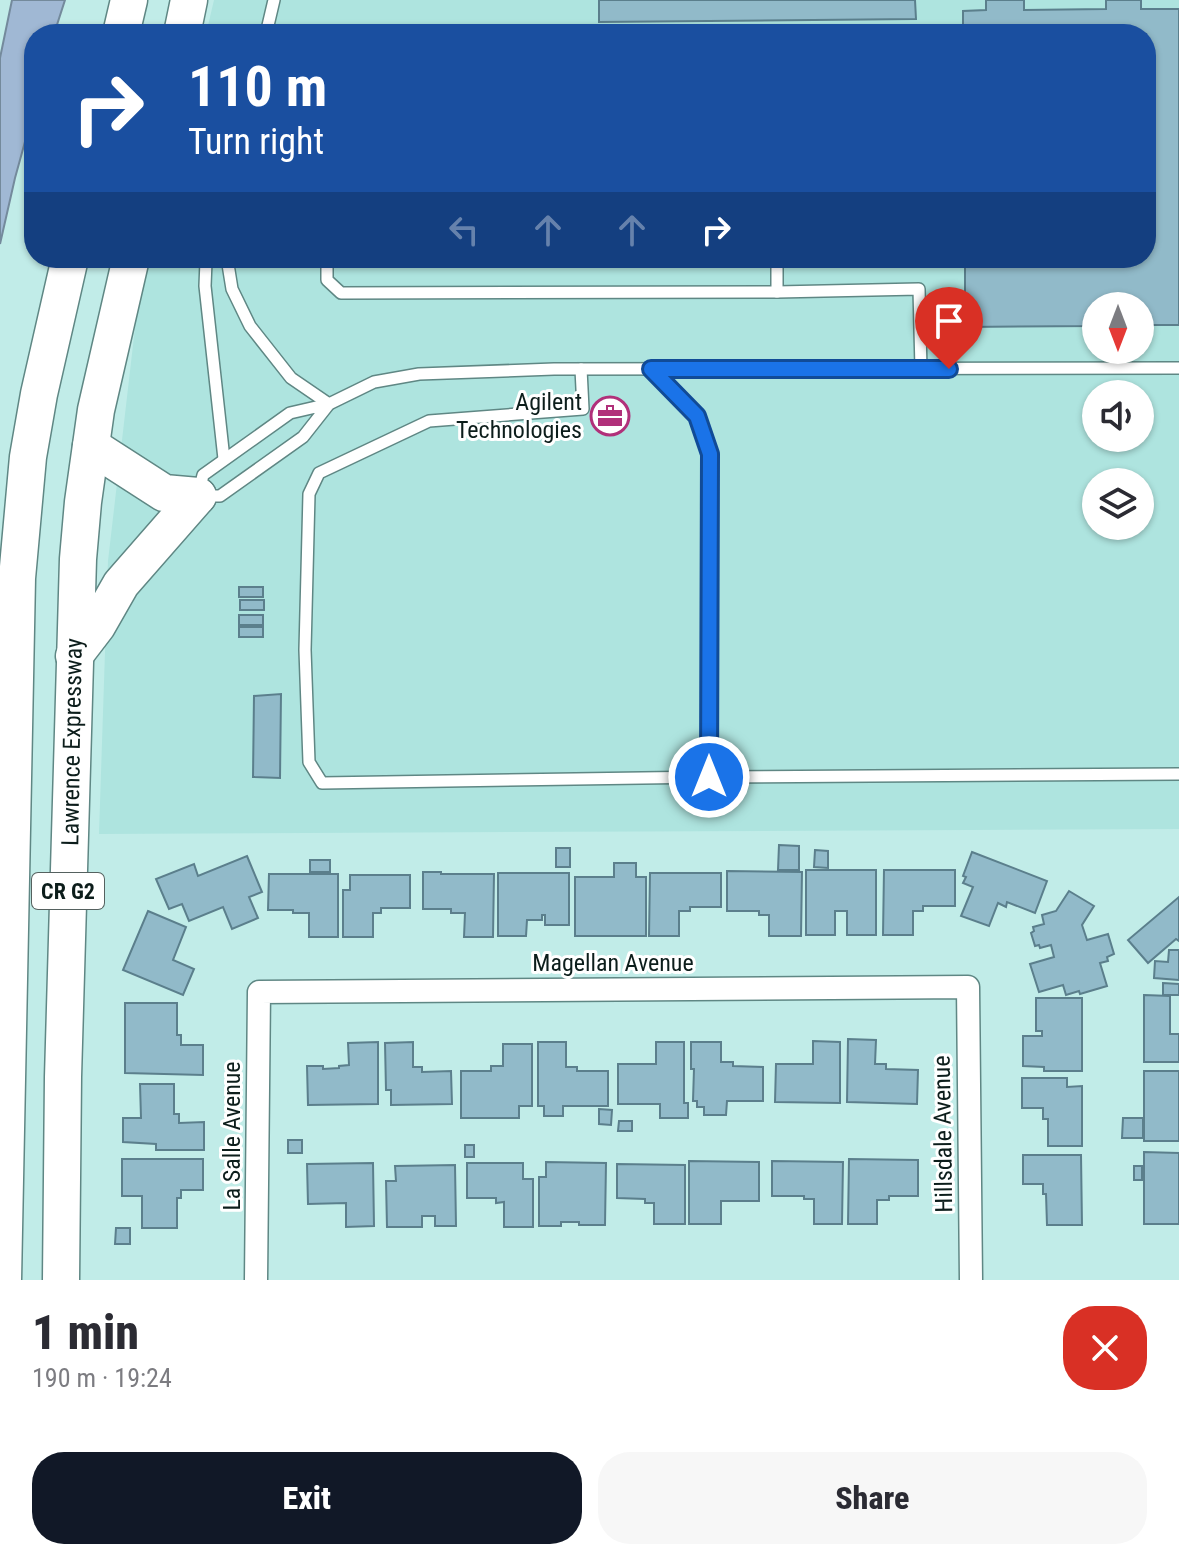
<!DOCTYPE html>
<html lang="en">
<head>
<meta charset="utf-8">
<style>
	body { margin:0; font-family:"Roboto Condensed",sans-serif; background:#f7f7f7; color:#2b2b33; height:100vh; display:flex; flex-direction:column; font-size:30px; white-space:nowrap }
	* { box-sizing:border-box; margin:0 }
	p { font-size:26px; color:#7c7c81 }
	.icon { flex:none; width:44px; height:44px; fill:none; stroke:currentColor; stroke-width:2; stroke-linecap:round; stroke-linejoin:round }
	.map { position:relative; height:1280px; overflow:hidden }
	.panel { display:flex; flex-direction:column; background:#fff; flex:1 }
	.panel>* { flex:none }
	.hud { position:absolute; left:24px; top:24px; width:1132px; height:244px; border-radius:32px; box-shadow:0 2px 6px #0004; background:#1a4fa0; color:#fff; overflow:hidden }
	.needle { width:52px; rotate:180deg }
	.tools { position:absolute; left:1082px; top:292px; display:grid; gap:16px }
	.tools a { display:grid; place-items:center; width:72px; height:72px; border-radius:50%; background:#fff; box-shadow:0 2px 6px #0004; font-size:40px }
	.pin { position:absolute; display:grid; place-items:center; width:68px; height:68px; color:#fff; margin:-82px -34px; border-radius:50% 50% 50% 0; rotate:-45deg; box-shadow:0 0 8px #0007 }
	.pin .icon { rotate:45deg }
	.me { position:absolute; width:88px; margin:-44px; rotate:0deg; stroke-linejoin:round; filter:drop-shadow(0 0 6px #0008) }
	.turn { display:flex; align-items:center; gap:28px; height:168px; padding:0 32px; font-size:36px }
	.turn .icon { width:104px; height:104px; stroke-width:2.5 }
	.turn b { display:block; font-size:56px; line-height:68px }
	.lanes { display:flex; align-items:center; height:76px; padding:0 32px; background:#0003; justify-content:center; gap:40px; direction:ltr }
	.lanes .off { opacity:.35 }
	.round { display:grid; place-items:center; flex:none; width:84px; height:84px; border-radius:32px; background:#f7f7f7 }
	.summary { display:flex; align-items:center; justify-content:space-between; height:136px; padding:0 32px }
	h1 { font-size:48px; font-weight:800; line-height:60px }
	.action { display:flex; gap:16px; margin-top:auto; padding:16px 32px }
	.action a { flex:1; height:92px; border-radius:32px; background:#111827; color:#fff; font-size:32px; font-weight:800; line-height:92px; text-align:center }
	.action a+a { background:#f7f7f7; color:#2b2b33 }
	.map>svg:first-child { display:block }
	.built { fill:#aee4df; fill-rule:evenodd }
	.water { fill:#a0b8d4; stroke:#748a9c; stroke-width:2 }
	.building { fill:#91bac9; stroke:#5b7f8c; stroke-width:2 }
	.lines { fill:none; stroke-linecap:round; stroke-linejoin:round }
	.service-casing { stroke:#5f8784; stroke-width:14 }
	.minor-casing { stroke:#5f8784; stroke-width:25 }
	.trunk-casing { stroke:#5f8784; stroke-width:39 }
	.service { stroke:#fff; stroke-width:11 }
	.minor { stroke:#fff; stroke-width:22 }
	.trunk { stroke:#fff; stroke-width:36 }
	.route-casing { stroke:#114b97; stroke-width:20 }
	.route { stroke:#1a73e8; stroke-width:14 }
	.labels { text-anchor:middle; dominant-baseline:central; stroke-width:6; stroke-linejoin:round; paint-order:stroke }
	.shield { fill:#fff; stroke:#55615f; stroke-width:2 }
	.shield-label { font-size:22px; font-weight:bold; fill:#0c1d1b }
	.poi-label { font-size:24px; fill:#0c1d1b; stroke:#fff; text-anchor:end }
	.street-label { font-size:24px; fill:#0c1d1b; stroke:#fff }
</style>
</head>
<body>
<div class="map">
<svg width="1179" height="1280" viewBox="0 0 1179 1280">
	<rect width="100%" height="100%" fill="#c1ece8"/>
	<!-- built -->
	<path class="built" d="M214,0H1179V829L99,834L108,561L138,302L149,258H1146V34H206ZM1096,306H1140V350H1096ZM1096,394H1140V438H1096ZM1096,482H1140V526H1096Z"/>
	<!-- water -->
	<path class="water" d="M12,0H65L54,34H34V109L15,178L0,244V58Z"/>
	<!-- building -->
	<g class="building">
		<path d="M599,0H915L916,19L599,22Z"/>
		<path d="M986,0H1024V10L1106,9V0H1141V9H1179V325H1140V306H1096V326L965,327V258H1146V34H963V11L986,10Z"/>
		<rect x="239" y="587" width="24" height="10"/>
		<rect x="240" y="600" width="24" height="10"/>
		<rect x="239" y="615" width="24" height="10"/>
		<rect x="239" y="627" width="24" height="10"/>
		<path d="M281,694L280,778L253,777L254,696Z"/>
		<path d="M779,845L799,846V870H778Z"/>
		<rect x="556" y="848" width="14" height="19"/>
		<path d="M815,850L828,851V868L814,867Z"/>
		<path d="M972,852L1047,881L1035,913L1007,902L1006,907L998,903L989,926L961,916L973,887L963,883L966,877L963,876Z"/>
		<path d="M247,856L262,892L249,897L258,918L232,929L223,907L189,921L182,904L169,909L156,879L194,864L198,876Z"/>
		<rect x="310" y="860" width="20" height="12"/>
		<path d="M614,863H636V877H646V936H575V877H614Z"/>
		<path d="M806,870H876V935H847V911H835V935H806Z"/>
		<path d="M884,870H955V906H923V911H913V935H883Z"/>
		<path d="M727,871L802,872L801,936H769V915H759V911H727Z"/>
		<path d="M423,872H441V874H494L493,937H464L465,913H451V909H423Z"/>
		<path d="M498,873H569V925H545V915H542V920H527L526,936H498Z"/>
		<path d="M650,873H721V907H690V911H679V936H649Z"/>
		<path d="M269,874H338V937H309V913H293V910H268Z"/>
		<path d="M350,875H410V908H381V913H373V937H343V890H350Z"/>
		<path d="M1069,891L1094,906L1082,925L1087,940L1108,934L1114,954L1107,957L1108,961L1100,963L1107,986L1080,994L1079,991L1066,995L1063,985L1039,992L1030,964L1054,957L1051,945L1040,948L1039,945L1035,946L1031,933L1034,931L1033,927L1044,924L1042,915L1056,911Z"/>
		<path d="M1179,897V941L1176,939L1148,963L1128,940Z"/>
		<path d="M148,911L186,927L173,960L194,969L183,995L123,970Z"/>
		<path d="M1169,950H1179V980L1154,978L1155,961L1168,962Z"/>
		<path d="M1163,983L1179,984V995H1163Z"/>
		<path d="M1144,995L1170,996V1034H1179V1062H1144Z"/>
		<path d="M1036,998H1082V1071H1044V1067L1023,1066V1036H1042V1031H1036Z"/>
		<path d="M125,1003H177V1035H181V1045H203V1075L125,1073Z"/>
		<path d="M848,1039L876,1040L875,1064H886V1069L918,1070L917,1104L847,1102Z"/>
		<path d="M813,1041L840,1042V1103L775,1102L776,1064H813Z"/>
		<path d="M378,1042V1104L308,1105L307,1066H323V1069L339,1068V1066L349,1065L348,1043Z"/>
		<path d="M413,1042V1067H422V1072L451,1071L452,1104L391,1105V1090H386L385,1043Z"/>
		<path d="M538,1042H566V1067H577V1071H608V1106H563V1116H544V1106H538Z"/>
		<path d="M656,1042H684V1103H688V1118H660V1104H618V1064H656Z"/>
		<path d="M691,1042H721V1062H733V1066L763,1067V1101H727L726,1115H704V1107H697V1101H693L694,1069H691Z"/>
		<path d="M503,1044H532V1106H519V1118H461V1071H491V1066H503Z"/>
		<rect x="1144" y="1071" width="35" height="70"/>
		<path d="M1022,1078H1067V1087L1082,1086V1146H1048V1119H1043V1108H1022Z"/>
		<path d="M140,1084H174V1114H179V1123L204,1122V1150H156V1144L123,1142V1118H141Z"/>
		<path d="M599,1109L612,1110L611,1125L599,1124Z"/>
		<path d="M1123,1118H1143V1138H1122Z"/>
		<path d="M619,1121H632V1131H618Z"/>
		<rect x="288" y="1140" width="14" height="13"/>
		<rect x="465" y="1145" width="9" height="12"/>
		<path d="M1144,1152L1179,1153V1224H1144Z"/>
		<path d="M1023,1155H1081L1082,1225H1047L1046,1194H1043V1184H1023Z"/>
		<path d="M122,1159H203V1190H181V1198H177V1228H142V1196H122Z"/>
		<path d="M849,1159L918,1160V1196H889V1200H877V1224H848Z"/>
		<path d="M689,1161L759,1162V1201H721V1224H689Z"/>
		<path d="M772,1161L843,1162L842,1224H814V1199H804V1196H772Z"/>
		<path d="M546,1162L606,1163L605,1225H579V1222H561V1226H539V1177H546Z"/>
		<path d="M373,1163L374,1226L346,1227V1203L308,1204L307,1164Z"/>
		<path d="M467,1163H523V1179H533V1227H504V1202L496,1203V1198H467Z"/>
		<path d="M617,1164L685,1165V1224H654V1203H645V1199L617,1198Z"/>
		<path d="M455,1165L456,1226H435V1216H422V1227H387L386,1181H396L395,1166Z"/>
		<rect x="1134" y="1166" width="8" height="14"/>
		<path d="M116,1228H130V1244H115Z"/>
	</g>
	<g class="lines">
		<defs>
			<g id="service">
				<path d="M266,34L274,0"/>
				<path d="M208,258L206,261L205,286L224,459"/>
				<path d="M227,258L232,289L250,326L291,378L329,404"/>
				<path d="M327,258V280L341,293L777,292V258"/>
				<path d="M777,292L919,289L921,369"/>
				<path d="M581,369L583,409L429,421L319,473L309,494L305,650L309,762L322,783L709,777L1179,774"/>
				<path d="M651,369L697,416L710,454L709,777"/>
				<path d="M329,404L303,437L220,496H198L203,475L290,413L329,404L374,382L419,374L554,369L1179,368"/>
			</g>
			<path id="minor" d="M256,1280L259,992L968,987L971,1280"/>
			<g id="trunk">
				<path d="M121,34L129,0"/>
				<path d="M182,34L189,0"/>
				<path d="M91,446L164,493L198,496"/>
				<path d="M74,656L97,626L121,584L198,496"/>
				<path d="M3,1280L17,578L28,457L39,394L70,258"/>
				<path d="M61,1280L63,1077L78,559L83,502L96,410L131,258"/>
			</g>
		</defs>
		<!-- service casing -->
		<use href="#service" class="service-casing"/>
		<!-- minor casing -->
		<use href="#minor" class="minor-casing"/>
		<!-- trunk casing -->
		<use href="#trunk" class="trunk-casing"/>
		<!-- service -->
		<use href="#service" class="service"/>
		<!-- minor -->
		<use href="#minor" class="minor"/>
		<!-- trunk -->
		<use href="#trunk" class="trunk"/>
	</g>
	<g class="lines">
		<defs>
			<path id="route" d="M709,777L710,454L697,416L651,369H949"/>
		</defs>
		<!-- route casing -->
		<use href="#route" class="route-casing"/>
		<!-- route -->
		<use href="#route" class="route"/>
	</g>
	<!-- icons -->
	<defs>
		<symbol id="office-ring" viewBox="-11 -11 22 22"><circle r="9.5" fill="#fff" stroke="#b1307a" stroke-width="1.5"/><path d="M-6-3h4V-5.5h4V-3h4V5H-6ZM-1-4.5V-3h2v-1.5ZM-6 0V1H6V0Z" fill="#b1307a"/></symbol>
	</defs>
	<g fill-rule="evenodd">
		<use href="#office-ring" x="588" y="394" width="44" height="44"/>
	</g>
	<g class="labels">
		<!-- shield labels -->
		<rect class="shield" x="32" y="873" width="72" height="36" rx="6"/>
		<g class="shield-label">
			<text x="68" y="891">CR G2</text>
		</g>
		<!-- poi labels -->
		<g class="poi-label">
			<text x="582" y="402">Agilent<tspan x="582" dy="28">Technologies</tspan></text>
		</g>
		<!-- street labels -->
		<g class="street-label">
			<text transform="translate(72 742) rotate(-89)">Lawrence Expressway</text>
			<text x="613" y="963">Magellan Avenue</text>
			<text transform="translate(943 1134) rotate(-91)">Hillsdale Avenue</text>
			<text transform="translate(232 1136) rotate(-90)">La Salle Avenue</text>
		</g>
	</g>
</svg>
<div class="tools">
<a><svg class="needle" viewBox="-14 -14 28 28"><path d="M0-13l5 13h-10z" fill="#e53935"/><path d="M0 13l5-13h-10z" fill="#7c7c81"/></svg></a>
<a><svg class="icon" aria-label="sound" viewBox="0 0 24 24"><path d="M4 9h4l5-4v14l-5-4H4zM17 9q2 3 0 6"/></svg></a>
<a><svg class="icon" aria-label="layers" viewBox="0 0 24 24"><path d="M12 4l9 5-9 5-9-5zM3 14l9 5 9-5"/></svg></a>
</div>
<div class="pin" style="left:949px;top:369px;background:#d93025"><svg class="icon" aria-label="arrive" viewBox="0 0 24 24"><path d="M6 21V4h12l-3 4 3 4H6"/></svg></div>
<svg class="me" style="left:709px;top:777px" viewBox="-20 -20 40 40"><circle r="17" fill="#1a73e8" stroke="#fff" stroke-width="3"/><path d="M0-11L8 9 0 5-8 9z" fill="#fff"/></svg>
<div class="hud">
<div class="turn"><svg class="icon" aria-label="right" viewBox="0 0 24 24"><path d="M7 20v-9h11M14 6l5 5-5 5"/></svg><div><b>110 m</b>Turn right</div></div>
<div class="lanes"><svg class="icon off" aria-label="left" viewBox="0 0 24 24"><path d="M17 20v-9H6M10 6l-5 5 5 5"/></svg><svg class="icon off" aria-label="ahead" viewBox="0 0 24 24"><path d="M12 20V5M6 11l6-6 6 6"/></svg><svg class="icon off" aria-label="ahead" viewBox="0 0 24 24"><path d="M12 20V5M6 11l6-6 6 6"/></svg><svg class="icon" aria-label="right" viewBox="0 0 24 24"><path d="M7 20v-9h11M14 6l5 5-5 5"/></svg></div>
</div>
</div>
<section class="panel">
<div class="summary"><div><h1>1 min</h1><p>190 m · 19:24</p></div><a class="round" style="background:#d93025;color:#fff"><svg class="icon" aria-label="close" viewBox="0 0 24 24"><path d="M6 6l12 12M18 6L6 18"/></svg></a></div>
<div class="action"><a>Exit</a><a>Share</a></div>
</section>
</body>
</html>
